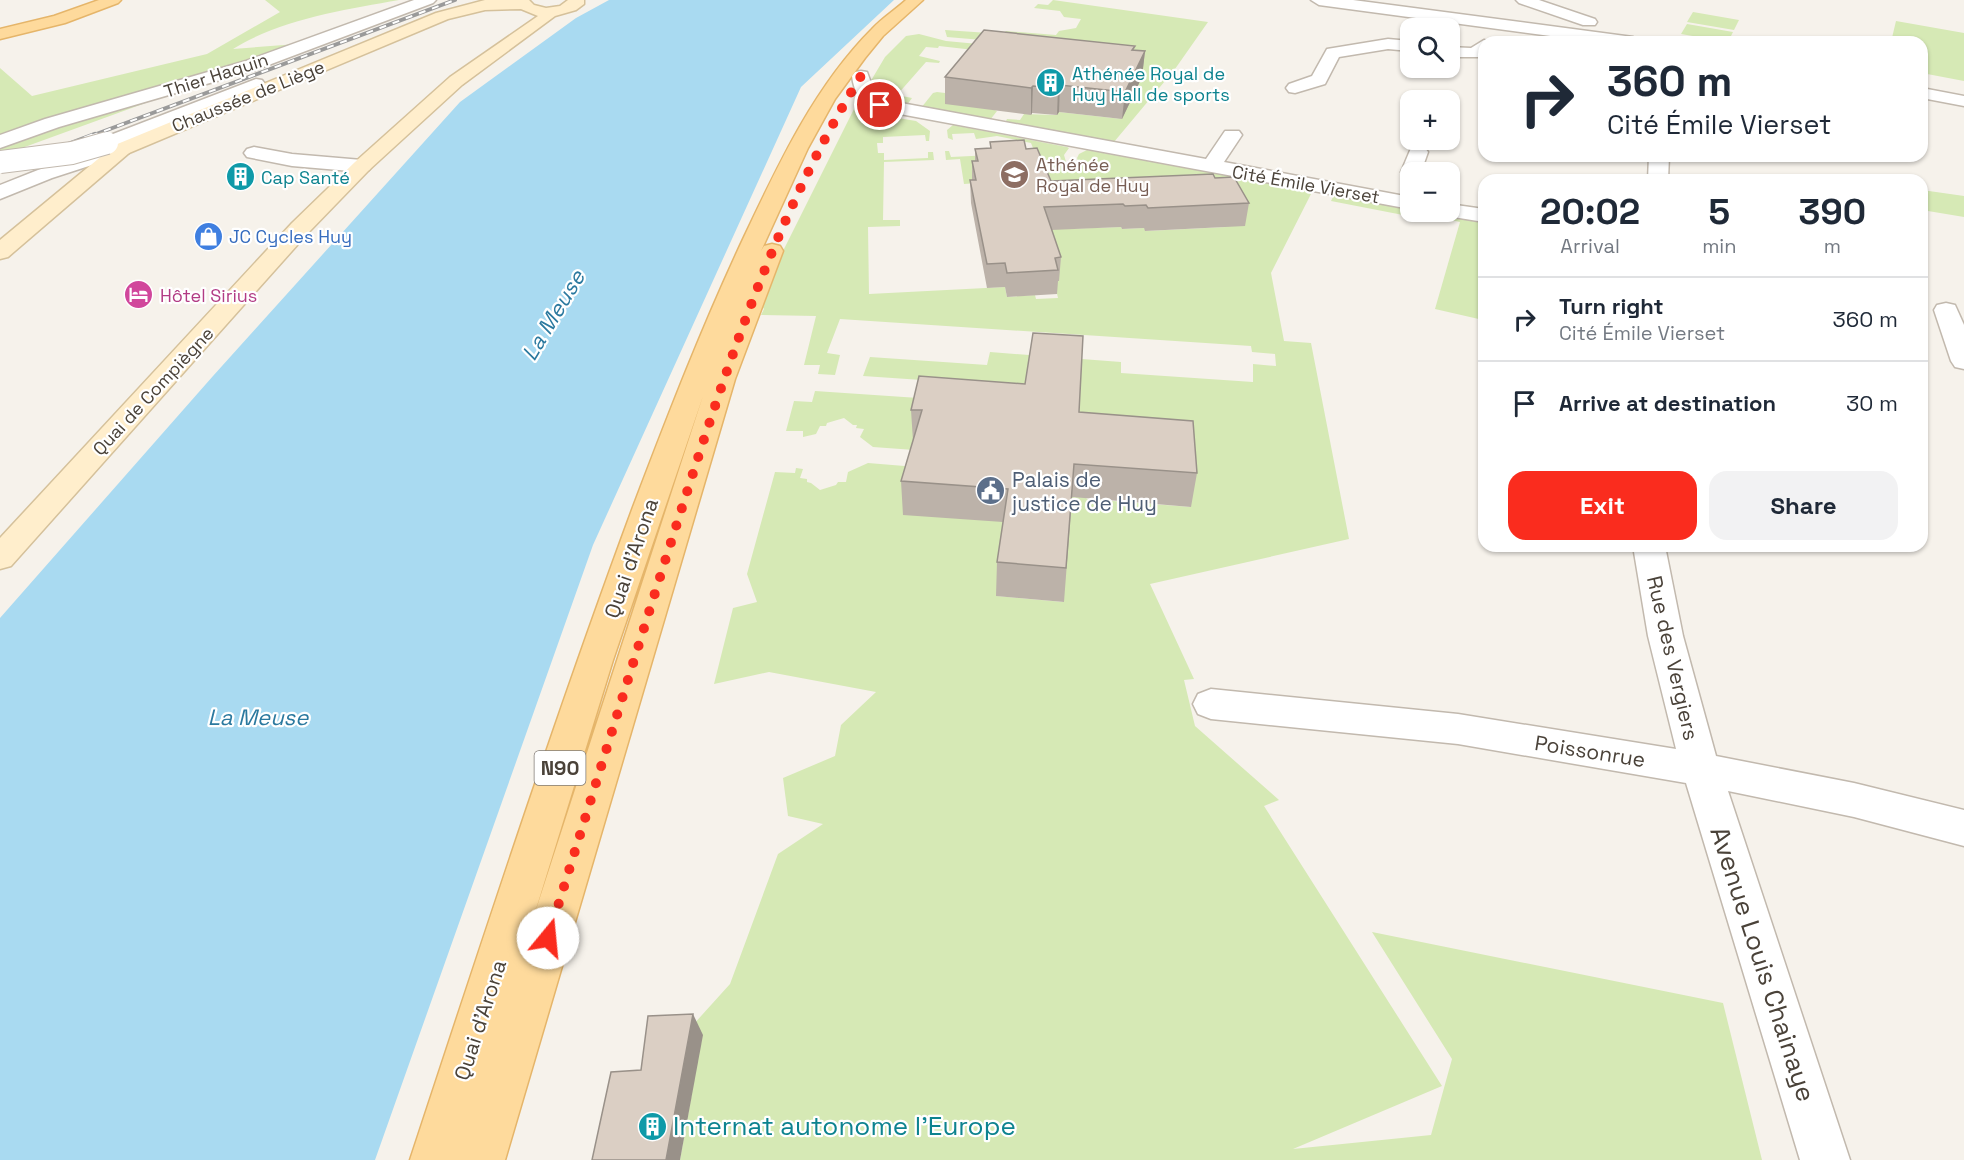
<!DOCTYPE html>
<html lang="en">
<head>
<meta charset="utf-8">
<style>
	body { margin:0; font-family:"Space Grotesk",sans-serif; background:#f2f2f3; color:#1f2937; height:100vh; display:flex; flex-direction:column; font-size:22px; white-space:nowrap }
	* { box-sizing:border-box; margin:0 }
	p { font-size:20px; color:#747a83 }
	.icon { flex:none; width:33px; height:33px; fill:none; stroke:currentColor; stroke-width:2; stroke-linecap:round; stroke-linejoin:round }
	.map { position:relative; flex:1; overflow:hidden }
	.drawer { position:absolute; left:1478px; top:174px; width:450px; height:378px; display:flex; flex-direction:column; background:#fff; border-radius:18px; box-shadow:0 2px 4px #0004 }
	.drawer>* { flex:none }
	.hud { position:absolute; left:1478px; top:36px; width:450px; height:126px; border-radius:18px; box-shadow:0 2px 4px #0004; background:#fff; color:#1f2937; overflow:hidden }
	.fabs { position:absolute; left:1400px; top:18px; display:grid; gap:12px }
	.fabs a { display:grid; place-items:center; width:60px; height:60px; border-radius:12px; background:#fff; box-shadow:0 2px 4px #0004; font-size:30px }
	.pin { position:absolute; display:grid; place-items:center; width:51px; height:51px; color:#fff; margin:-26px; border:3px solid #fff; border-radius:50%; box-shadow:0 2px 6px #0007 }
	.me { position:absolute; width:66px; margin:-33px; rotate:17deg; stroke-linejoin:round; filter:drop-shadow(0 0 4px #0008) }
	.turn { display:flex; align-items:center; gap:21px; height:126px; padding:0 30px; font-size:27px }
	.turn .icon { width:78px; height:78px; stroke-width:2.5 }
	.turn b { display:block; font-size:42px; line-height:51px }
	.eta { display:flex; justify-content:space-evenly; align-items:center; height:102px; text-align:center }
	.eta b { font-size:36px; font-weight:600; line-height:42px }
	.primary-button { display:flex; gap:12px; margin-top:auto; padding:12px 30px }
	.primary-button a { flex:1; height:69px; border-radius:18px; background:#fa2c1e; color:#fff; font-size:24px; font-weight:600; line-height:69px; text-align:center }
	.primary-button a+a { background:#f2f2f3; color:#1f2937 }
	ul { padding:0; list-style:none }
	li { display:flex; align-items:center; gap:18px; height:84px; padding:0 30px; border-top:2px solid #e0e1e3 }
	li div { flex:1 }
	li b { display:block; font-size:22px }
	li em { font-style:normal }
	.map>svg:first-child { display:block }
	.green { fill:#d6e9b5 }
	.water { fill:#a9daf1 }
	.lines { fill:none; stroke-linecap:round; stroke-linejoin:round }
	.street-casing { stroke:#c2b9ae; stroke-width:3 }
	.secondary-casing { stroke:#d5c19b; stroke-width:3 }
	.primary-casing { stroke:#e5b56a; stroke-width:3 }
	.street { fill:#fff; fill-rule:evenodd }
	.secondary { fill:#fec; fill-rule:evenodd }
	.primary { fill:#feda9c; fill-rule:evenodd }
	.rail-far1-casing { stroke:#9a9a9a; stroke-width:4 }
	.rail-casing { stroke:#9a9a9a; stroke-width:4.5 }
	.rail-far1 { stroke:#fff; stroke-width:2; stroke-dasharray:7; stroke-linecap:butt }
	.rail { stroke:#fff; stroke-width:3; stroke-dasharray:9; stroke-linecap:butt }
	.street-bridge-casing { stroke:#c2b9ae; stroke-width:24; stroke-linecap:butt }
	.street-bridge { stroke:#fff; stroke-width:22 }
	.wall { fill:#bcb2a9 }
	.shaded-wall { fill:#999189 }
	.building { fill:#dbcfc4; stroke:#999189; stroke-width:1.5 }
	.route { stroke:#fa2c1e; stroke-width:10; stroke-dasharray:0 18 }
	.labels { text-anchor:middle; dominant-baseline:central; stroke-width:4.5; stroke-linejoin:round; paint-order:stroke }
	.far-culture-label { font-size:18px; fill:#0d838f; stroke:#fff; text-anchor:start }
	.far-street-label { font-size:18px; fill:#4a4239; stroke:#fff }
	.far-education-label { font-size:18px; fill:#785e54; stroke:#fff; text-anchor:start }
	.far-shop-label { font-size:18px; fill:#366cbe; stroke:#fff; text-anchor:start }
	.far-hotel-label { font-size:18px; fill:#b23c85; stroke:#fff; text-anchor:start }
	.shield { fill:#fff; stroke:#807b74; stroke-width:1.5 }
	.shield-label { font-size:20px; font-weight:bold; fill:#4a4239 }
	.service-label { font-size:21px; fill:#4e5e75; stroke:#fff; text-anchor:start }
	.street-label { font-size:21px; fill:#4a4239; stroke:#fff }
	.water-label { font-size:22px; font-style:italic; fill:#2b799f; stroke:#fff }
	.near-street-label { font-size:26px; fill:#4a4239; stroke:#fff }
	.near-culture-label { font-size:26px; fill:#0d838f; stroke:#fff; text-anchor:start }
</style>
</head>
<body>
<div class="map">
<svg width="1964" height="1160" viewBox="0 0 1964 1160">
	<rect width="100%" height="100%" fill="#f6f2eb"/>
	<!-- green -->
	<g class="green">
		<path d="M265,0H399C344,10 281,19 233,49L310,43L0,156V68L32,96L207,54L280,12Z"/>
		<path d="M1053,0L1208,22L1175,69L1114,142L1005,123L1007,119L1020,120L1024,114L1056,115L1059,112L1122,119L953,88L983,51L939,46L938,48L926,47L919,56L940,61L939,63L926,62L897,95L912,98L907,105L876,97L869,84L885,57L906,36L919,34L946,41L1054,51L1043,45L947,37L945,30L1003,34L1006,31L1056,35L1059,31L1076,28L1081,19L1064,17L1060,11L1034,8L1038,4L1048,5Z"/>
		<path d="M1693,12L1739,20L1734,30L1687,22Z"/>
		<path d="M1896,21L1964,33V81L1922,73V42H1891Z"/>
		<path d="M1687,24L1733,32L1728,42L1681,34Z"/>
		<path d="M937,92L953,94L997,111L990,120L921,108L933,93Z"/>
		<path d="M855,107L880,115L916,121L930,131L929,141H926L925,135L883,137V143H877L878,153H884V160L928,158V152H933L934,160L884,162L883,220H900V226L868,227L869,294L1005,287L1007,297L1035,295L1036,299L1058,298L1043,231L1062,220L1065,229L1121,227L1122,229L1144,228L1146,231L1226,227L978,183L964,184L960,159L946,160L945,151H949L951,157L1035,153L1031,143L997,136L976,139L974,133L952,134L953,140L948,138L947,130L953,125L1067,147L1069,148L1064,155L1069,172H1082L1077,158L1079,154L1087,150L1307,190L1311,194L1271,273L1284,341L1311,343L1349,539L1150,584L1194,679L1184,680L1195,726L1279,800L1264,806L1442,1086L1293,1149L1431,1135L1452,1059L1372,932L1723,1003L1762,1160H680L702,1035L683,1036L730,984L778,854L823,824L788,816L783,778L835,756L841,725L876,692L769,672L714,684L733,608L757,602L747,574L775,472L795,473L796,468L803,469L800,478L807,479V482L811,483L820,490L836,485L838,482H846L848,472L868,463L941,469L1007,522L997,596L1063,602L1073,481L1087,499L1191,507L1024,417L942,452L873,447L860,437L864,429L856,428L857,425H853L844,418L827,423L826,426H820L816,434L803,437V431H786L794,401L812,402L815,391L963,401L966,383L863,376L870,357L987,365L990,352L1121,362V373L1253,382V364L1276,366L1275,354L1252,352L1251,346L840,319L827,353L840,355L835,375L818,374L820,365H804L816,316L761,315L764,309L758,301Z"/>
		<path d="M1922,190L1964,196V217L1922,210Z"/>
		<path d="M1334,195L1406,209L1403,215L1331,201Z"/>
		<path d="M1434,214L1483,223V320L1435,309L1460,222L1433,216Z"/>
	</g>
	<!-- water -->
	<path class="water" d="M609,0H894L801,87L593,545L375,1160H0V618L213,376L460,102L576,18Z"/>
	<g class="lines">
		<defs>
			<g id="street">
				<path d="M414,0H436L433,3L258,69L59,127L0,148V135L45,119L246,61Z"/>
				<path d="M1311,0H1353L1633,37L1641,42H1596L1319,5Z"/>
				<path d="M1516,0H1539L1595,19L1597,22L1595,25H1583L1519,3Z"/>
				<path d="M1388,39L1410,41V51L1388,49L1339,57L1325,84L1295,93L1289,92L1286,88L1289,84L1312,76L1327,49Z"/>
				<path d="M1484,40L1490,42H1484V54L1481,57H1449V47L1471,48Z"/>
				<path d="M861,71L867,72L874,91L885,100L1206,159L1225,131H1239L1242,135L1224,162L1410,197V209L873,109C860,101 854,92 852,76L855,72Z"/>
				<path d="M256,79L262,80L265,84L262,88L123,143L129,145L132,149L129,153L52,178L0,199V185L38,170L104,148L97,143L100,139Z"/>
				<path d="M1922,88L1964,96V106L1922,98Z"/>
				<path d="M1418,146L1425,148L1428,152L1421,172H1410V178L1404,176L1401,172L1411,148Z"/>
				<path d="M254,147L292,154L362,160L369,162L372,166L369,170L362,172L292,166L247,157L244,153L247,149Z"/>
				<path d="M1649,156H1669L1668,180H1648Z"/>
				<path d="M1449,204L1484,209V222L1441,215L1439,212H1449Z"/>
				<path d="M1946,303L1955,305L1964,325V369L1955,367L1951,361L1934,310L1937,305Z"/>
				<path d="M1633,546H1665L1683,636L1716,756L1854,783L1964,810V846L1854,817L1728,791L1850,1160H1800L1686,783L1458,744L1211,719L1198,714L1193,704L1198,694L1211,689L1458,714L1676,749L1648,636Z"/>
			</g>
			<path id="secondary" d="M485,0H529L534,5L546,8L560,6L568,0H584V4L576,10L555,16L462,85L369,170L308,233L11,566L0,569V538L292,223L355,162L450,77L538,16L521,9L485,10L448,19L129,153L8,257L0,259V240L115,145L436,13Z"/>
			<g id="primary">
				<path d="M99,0H121L118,3L65,23L0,39V29L54,16Z"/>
				<path d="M906,0H923L883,36L865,58L835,99L808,148L761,251L764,246L772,244L780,246L783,251L735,379L505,1160H410C482,942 553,723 633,507C668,415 703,324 745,235C779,163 815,86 872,29C882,18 895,10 906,0ZM703,396L532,922L613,660Z"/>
			</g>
		</defs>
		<!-- street casing -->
		<use href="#street" class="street-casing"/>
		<!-- secondary casing -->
		<use href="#secondary" class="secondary-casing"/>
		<!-- primary casing -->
		<use href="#primary" class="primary-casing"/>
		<!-- street -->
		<use href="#street" class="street"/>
		<!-- secondary -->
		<use href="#secondary" class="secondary"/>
		<!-- primary -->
		<use href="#primary" class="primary"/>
		<defs>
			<path id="rail-far1" d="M91,136L455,0"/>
			<path id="rail" d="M0,170L95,134"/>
		</defs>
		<!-- rail-far1 casing -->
		<use href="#rail-far1" class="rail-far1-casing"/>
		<!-- rail casing -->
		<use href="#rail" class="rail-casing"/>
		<!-- rail-far1 -->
		<use href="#rail-far1" class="rail-far1"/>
		<!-- rail -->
		<use href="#rail" class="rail"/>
		<defs>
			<path id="street-bridge" d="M0,162L72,153L107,143"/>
		</defs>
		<!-- street-bridge casing -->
		<use href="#street-bridge" class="street-bridge-casing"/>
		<!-- street-bridge -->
		<use href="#street-bridge" class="street-bridge"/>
	</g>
	<!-- wall -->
	<g class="wall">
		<path d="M1135,46L1134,50L1145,51L1142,77L1122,119L1059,112L1057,115L1032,113L1031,115L945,104V77Z"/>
		<path d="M990,142L1026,149L1051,181L1215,178L1249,203L1245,226L1145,231L1144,228L1122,229L1121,227L1051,230L1061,257L1059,281H1058L1057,294L1007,297L1005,287L987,288L971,203L970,180H972V161H975V149L990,148Z"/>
		<path d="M911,410L1079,412L1197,473L1191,507L1072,497L1064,602L996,596L997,562L1003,522L903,515L901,481L913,441Z"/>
	</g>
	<!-- shaded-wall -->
	<g class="shaded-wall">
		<path d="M1145,51L1142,77L1122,119L1125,92Z"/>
		<path d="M1060,85L1059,112L1057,115L1058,88Z"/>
		<path d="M1033,86L1032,113L1031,115V88Z"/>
		<path d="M693,1014L703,1035L680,1160H666Z"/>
	</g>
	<!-- building -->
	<g class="building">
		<path d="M984,30L1135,46L1132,50L1145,51L1125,92L1060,85L1058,88L1033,86L1031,88L945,77Z"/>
		<path d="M1024,140L1026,149L1037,148L1051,181L1213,174L1215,178L1234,177L1249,203L1148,208L1146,205L1125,206L1123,204L1044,207L1061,257L1055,258L1058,270L1007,273L1005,263L987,264L970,180H976L972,161H978L975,149L991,148L990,142Z"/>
		<path d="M1033,333L1083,336L1079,412L1193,421L1197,473L1074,464L1066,568L997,562L1008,489L901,481L922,410H911L919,376L1025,384Z"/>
		<path d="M693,1014L666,1160H592L611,1072L641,1070L648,1016Z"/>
	</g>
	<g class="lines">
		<!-- route -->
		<path class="route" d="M548,938C592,797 635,655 680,514C728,363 777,212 861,76C862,92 866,97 880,105"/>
	</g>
	<!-- icons -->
	<defs>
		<symbol id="building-disc" viewBox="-11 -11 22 22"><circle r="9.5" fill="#0f9aa8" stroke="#fff"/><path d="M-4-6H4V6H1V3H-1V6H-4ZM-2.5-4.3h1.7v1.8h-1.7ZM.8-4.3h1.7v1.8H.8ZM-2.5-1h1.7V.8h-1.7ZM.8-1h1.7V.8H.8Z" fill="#fff"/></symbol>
		<symbol id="school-disc" viewBox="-11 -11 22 22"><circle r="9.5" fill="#8d6e63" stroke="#fff"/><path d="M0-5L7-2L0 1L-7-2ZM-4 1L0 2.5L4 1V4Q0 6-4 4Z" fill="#fff"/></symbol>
		<symbol id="shop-disc" viewBox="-11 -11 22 22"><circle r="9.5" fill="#3f7fe0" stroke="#fff"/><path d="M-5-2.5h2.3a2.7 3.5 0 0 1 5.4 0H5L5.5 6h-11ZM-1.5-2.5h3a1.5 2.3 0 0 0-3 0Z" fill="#fff"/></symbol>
		<symbol id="hotel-disc" viewBox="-11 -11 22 22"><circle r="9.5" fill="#d1479c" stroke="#fff"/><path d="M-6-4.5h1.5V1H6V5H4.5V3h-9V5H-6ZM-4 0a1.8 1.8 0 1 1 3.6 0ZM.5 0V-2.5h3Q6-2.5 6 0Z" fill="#fff"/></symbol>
		<symbol id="civic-disc" viewBox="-11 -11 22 22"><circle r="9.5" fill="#5c6f8a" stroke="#fff"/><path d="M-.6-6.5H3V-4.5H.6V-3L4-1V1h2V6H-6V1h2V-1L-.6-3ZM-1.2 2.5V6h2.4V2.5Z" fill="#fff"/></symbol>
	</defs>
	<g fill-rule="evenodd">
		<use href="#building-disc" x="1034" y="66" width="33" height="33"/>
		<use href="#school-disc" x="998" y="158" width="33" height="33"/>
		<use href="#building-disc" x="224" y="160" width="33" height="33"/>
		<use href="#shop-disc" x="192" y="220" width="33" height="33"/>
		<use href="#hotel-disc" x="122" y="278" width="33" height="33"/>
		<use href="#civic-disc" x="974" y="474" width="33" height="33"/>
		<use href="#building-disc" x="636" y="1110" width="33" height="33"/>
	</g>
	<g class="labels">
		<!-- far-culture labels -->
		<g class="far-culture-label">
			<text x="1072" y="73">Athénée Royal de<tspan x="1072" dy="21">Huy Hall de sports</tspan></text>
			<text x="261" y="177">Cap Santé</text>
		</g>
		<!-- far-street labels -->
		<g class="far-street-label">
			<text transform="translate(216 75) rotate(-18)">Thier Haquin</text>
			<text transform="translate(248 96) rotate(-22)">Chaussée de Liège</text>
			<text transform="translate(1306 184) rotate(10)">Cité Émile Vierset</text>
			<text transform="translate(153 391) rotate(-47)">Quai de Compiègne</text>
		</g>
		<!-- far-education labels -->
		<g class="far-education-label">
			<text x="1036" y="164">Athénée<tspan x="1036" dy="21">Royal de Huy</tspan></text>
		</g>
		<!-- far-shop labels -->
		<g class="far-shop-label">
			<text x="229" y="236">JC Cycles Huy</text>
		</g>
		<!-- far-hotel labels -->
		<g class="far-hotel-label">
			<text x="160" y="295">Hôtel Sirius</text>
		</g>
		<!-- shield labels -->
		<rect class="shield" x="534.5" y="751" width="51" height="34" rx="4.5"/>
		<g class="shield-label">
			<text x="560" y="768">N90</text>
		</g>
		<!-- service labels -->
		<g class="service-label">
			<text x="1012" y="479">Palais de<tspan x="1012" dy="24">justice de Huy</tspan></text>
		</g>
		<!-- street labels -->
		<g class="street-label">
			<text transform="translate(631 558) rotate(-71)">Quai d'Arona</text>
			<text transform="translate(1673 658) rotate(77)">Rue des Vergiers</text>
			<text transform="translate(1590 751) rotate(9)">Poissonrue</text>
			<text transform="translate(480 1020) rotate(-72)">Quai d'Arona</text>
		</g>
		<!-- water labels -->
		<g class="water-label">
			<text transform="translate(553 315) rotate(-59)">La Meuse</text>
			<text x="258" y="717">La Meuse</text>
		</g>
		<!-- near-street labels -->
		<g class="near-street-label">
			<text transform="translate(1763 964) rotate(72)">Avenue Louis Chainaye</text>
		</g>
		<!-- near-culture labels -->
		<g class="near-culture-label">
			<text x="673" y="1126">Internat autonome l'Europe</text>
		</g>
	</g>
</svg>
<div class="fabs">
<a><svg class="icon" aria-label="search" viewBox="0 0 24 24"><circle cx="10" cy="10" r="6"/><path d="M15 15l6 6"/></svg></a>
<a>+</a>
<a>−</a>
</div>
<div class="pin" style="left:880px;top:105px;background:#d93025"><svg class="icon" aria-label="arrive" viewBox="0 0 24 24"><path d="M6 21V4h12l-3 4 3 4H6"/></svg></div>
<svg class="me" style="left:548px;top:938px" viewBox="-20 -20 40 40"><circle r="19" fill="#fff"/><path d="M0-13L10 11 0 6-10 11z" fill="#fa2c1e"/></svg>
<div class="hud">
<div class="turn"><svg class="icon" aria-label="right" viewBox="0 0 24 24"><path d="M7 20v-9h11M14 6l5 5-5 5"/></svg><div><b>360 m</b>Cité Émile Vierset</div></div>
</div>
<section class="drawer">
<div class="eta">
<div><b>20:02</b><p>Arrival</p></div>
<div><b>5</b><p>min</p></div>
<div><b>390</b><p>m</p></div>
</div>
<ul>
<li><svg class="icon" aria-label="right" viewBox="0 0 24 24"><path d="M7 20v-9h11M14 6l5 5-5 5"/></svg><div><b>Turn right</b><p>Cité Émile Vierset</p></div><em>360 m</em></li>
<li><svg class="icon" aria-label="arrive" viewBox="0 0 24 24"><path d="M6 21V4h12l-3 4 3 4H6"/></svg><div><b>Arrive at destination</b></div><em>30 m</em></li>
</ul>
<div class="primary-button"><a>Exit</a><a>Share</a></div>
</section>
</div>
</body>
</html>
